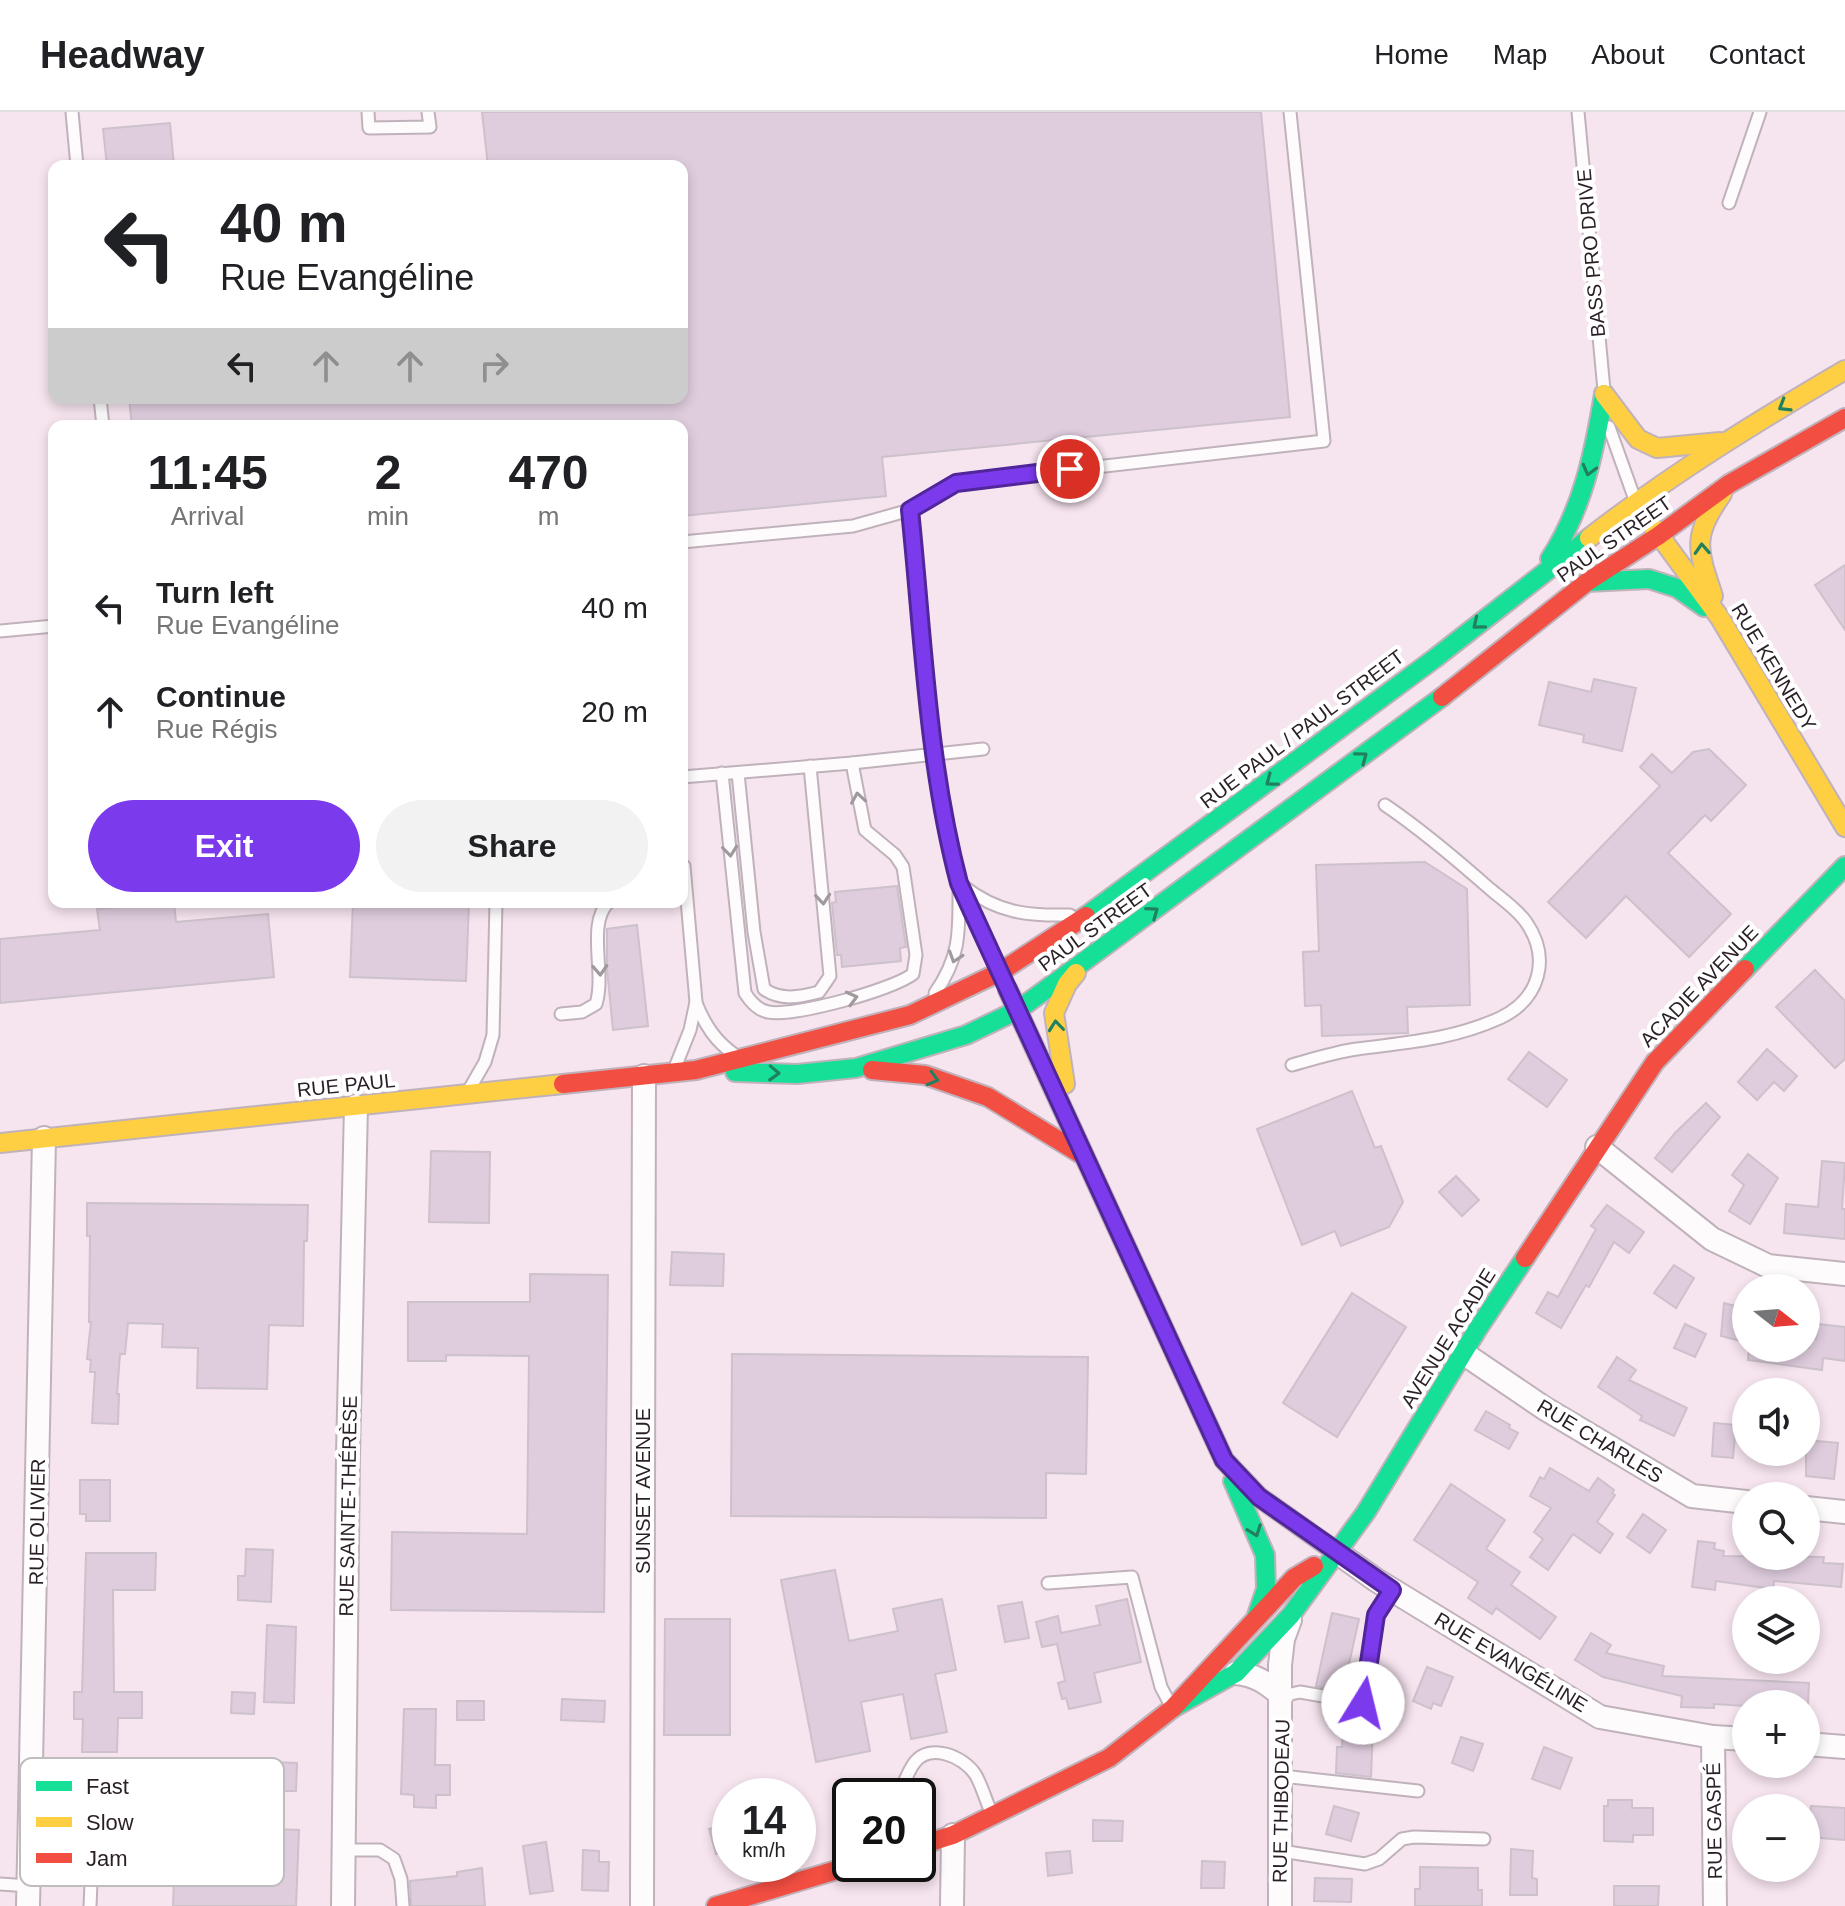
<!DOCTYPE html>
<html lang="en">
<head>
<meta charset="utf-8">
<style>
	body { margin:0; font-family:Helvetica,sans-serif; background:#f2f2f2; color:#202124; height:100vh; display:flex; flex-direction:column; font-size:30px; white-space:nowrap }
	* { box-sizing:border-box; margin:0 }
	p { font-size:26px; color:#757577 }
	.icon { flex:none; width:44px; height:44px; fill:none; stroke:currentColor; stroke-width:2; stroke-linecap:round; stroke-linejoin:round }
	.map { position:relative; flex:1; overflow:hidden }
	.sheet { position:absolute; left:48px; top:308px; width:640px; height:488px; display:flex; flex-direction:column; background:#fff; border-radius:16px; box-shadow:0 4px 12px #0003 }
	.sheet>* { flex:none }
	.guide { position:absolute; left:48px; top:48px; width:640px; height:244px; border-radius:16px; box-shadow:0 4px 12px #0003; background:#fff; color:#202124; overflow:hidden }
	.needle { width:52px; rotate:107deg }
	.tools { position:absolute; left:1732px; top:1162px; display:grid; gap:16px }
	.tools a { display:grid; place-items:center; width:88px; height:88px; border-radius:50%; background:#fff; box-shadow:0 4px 12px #0003; font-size:40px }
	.speed { position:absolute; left:712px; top:1666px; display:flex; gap:16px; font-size:40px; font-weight:700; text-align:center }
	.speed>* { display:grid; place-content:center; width:104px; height:104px; border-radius:50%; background:#fff; box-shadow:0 4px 12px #0003; line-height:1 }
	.speed small { font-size:20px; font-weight:400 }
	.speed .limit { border:4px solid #111; border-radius:12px; background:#fff; color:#111 }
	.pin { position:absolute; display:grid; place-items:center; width:68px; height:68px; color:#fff; margin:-34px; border:4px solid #fff; border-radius:50%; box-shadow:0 2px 8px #0007 }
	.me { position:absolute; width:88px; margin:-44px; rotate:9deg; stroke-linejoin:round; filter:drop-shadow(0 0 6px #0008) }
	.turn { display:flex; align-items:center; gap:28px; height:168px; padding:0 40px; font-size:36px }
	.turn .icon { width:104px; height:104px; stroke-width:2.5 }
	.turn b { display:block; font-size:56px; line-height:68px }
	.lanes { display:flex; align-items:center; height:76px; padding:0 40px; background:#0003; justify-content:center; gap:40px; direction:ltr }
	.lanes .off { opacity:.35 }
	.eta { display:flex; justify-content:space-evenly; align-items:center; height:136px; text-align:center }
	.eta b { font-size:48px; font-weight:700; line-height:56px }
	.action { display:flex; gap:16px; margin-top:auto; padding:16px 40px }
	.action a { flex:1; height:92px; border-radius:48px; background:#7c3aed; color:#fff; font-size:32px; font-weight:700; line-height:92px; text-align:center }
	.action a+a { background:#f2f2f2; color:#202124 }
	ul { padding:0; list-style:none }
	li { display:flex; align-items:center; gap:24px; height:104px; padding:0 40px }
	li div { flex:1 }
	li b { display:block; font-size:30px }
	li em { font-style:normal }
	header { display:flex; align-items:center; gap:48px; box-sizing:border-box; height:112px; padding:0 40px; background:#fff; border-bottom:2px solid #e0e0e0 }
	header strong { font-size:38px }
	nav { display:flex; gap:44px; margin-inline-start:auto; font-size:28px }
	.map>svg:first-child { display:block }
	.building { fill:#dfcdde; stroke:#cdc1cb; stroke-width:2 }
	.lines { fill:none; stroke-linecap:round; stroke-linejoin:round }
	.lane-casing { stroke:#c0b2bb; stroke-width:15 }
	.street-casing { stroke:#c0b2bb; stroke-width:26 }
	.fast-casing { stroke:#c0b2bb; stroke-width:22 }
	.slow-casing { stroke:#c0b2bb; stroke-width:22 }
	.jam-casing { stroke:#c0b2bb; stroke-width:22 }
	.lane { stroke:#fefbfd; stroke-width:11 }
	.street { stroke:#fefbfd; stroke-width:22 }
	.fast { stroke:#16e098; stroke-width:18 }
	.slow { stroke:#ffcf43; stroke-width:18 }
	.jam { stroke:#f24e42; stroke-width:18 }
	.oneway { stroke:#20805f }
	.oneway2 { stroke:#9f989c }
	.route-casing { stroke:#51269a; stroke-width:20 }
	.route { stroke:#7c3aed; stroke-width:14 }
	.labels { text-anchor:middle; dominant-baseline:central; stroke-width:8; stroke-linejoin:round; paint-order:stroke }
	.street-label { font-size:20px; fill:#2a1f26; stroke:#fff }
	.key { fill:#fff; stroke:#bfbcbe; stroke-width:2 }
	.key-label { font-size:22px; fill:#2a1f26 }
</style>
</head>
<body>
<header>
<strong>Headway</strong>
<nav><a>Home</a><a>Map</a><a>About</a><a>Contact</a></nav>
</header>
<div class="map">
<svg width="1845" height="1794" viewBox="0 0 1845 1794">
	<rect width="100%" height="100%" fill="#f6e4ef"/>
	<!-- building -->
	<g class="building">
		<path d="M482,0H1261L1290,305L882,345L886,384L682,404V314H132L129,286H682V54H488Z"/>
		<path d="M170,11L174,54H107L103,17Z"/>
		<path d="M1845,453V518L1815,473Z"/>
		<path d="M1594,567L1636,576L1622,639L1583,630L1584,623L1539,613L1549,570L1591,580Z"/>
		<path d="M1709,637L1746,673L1711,709L1705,703L1668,741L1731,802L1689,845L1626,784L1586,826L1548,790L1660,674L1640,655L1652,642L1672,661L1693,640Z"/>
		<path d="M1425,750L1467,777L1470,893L1407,895L1408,921L1322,924L1321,893L1305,894L1303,840L1319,839L1316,753Z"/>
		<path d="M897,774L906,835L900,836L901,849L842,855L841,843H837L832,791L836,790L835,780Z"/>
		<path d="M174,790L176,810L268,802L274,865L0,891V827L100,818L97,797Z"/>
		<path d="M353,790H469L466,869L350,865Z"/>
		<path d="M637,813L648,914L613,918L607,857V817Z"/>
		<path d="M1815,858L1845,889V947L1835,956L1776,895Z"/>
		<path d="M1767,937L1797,964L1784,979L1774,970L1757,988L1738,970Z"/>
		<path d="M1529,940L1567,968L1547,995L1508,967Z"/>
		<path d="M1352,979L1375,1036L1381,1034L1403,1090L1389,1115L1341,1134L1335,1119L1302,1133L1257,1017Z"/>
		<path d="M1706,991L1720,1005L1672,1060L1655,1046L1675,1021Z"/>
		<path d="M431,1039L490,1040L489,1111L429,1110Z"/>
		<path d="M1748,1042L1778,1066L1750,1112L1729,1099L1744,1073L1732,1063Z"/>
		<path d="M1822,1049L1845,1051L1842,1097H1845V1127L1784,1121L1786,1092L1818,1095Z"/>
		<path d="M1456,1064L1479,1088L1462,1104L1439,1080Z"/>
		<path d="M87,1091L308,1093L307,1129H304L303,1214L269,1213L267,1277L197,1276L198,1236L162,1235L163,1212L128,1211L125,1242H120L117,1282H119L118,1312L92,1311L95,1260H90L91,1248L87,1247L91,1210H89L90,1124H87Z"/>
		<path d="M1607,1093L1644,1120L1629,1141L1614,1130L1589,1175L1586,1173L1561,1216L1536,1201L1548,1180L1558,1185L1596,1117L1591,1114Z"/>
		<path d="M672,1140L724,1142L723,1174L670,1173Z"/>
		<path d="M1674,1153L1694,1166L1676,1196L1654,1181Z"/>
		<path d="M530,1162L608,1163L604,1500L391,1498L392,1420L527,1422L529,1244L446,1243V1249H408V1190H530Z"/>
		<path d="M1352,1181L1406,1215L1337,1325L1283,1291Z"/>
		<path d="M1724,1191L1746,1197L1741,1229L1721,1224Z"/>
		<path d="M1685,1212L1706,1222L1695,1245L1674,1236Z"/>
		<path d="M1818,1212L1845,1215V1249L1823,1246L1822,1258L1748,1248L1749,1236H1809L1810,1227H1816Z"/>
		<path d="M732,1242L1088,1245L1086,1362L1046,1361V1406L731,1404Z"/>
		<path d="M1617,1245L1636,1258L1629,1268L1687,1296L1674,1324L1640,1308L1642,1304L1598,1275Z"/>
		<path d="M1486,1299L1510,1313L1509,1316L1518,1321L1509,1337L1475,1318Z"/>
		<path d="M1714,1311L1736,1313L1733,1346L1712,1344Z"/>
		<path d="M1806,1328L1838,1331L1834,1367L1806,1364Z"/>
		<path d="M1550,1356L1589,1379L1598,1366L1614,1378L1612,1381L1615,1383L1597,1410L1613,1422L1600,1441L1573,1422L1548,1458L1530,1445L1543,1427L1534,1420L1551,1396L1530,1384L1540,1365L1544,1367Z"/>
		<path d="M80,1368H110V1409H86V1402H80Z"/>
		<path d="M1451,1372L1505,1408L1486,1437L1520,1460L1511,1473L1556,1505L1540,1527L1496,1496L1492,1502L1468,1486L1478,1470L1414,1428Z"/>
		<path d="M1643,1402L1666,1418L1650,1441L1627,1425Z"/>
		<path d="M1698,1429L1715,1431L1714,1437L1724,1439L1723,1444L1824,1445L1823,1451L1843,1452L1841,1475L1774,1469L1773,1477L1716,1469L1715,1478L1692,1475Z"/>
		<path d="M246,1437L273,1438L271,1490L238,1488V1464H245Z"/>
		<path d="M86,1441H156L155,1478H113L114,1580H142V1606H118L117,1640H82L83,1607H74V1580H82Z"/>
		<path d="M835,1458L849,1529L898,1519L893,1497L942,1487L956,1558L935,1562L947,1620L911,1627L903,1582L861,1590L870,1639L816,1650L781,1468Z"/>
		<path d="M1127,1487L1141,1550L1094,1561L1101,1590L1069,1597L1066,1586L1062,1587L1058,1571L1065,1569L1057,1532L1042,1535L1036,1510L1058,1504L1061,1521L1100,1513L1096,1494Z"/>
		<path d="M1022,1490L1029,1526L1005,1530L998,1494Z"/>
		<path d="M1332,1501L1359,1507L1343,1579L1316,1574Z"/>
		<path d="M665,1507H730V1623H664Z"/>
		<path d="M267,1513L296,1515L294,1591L264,1590Z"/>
		<path d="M1591,1521L1611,1533L1606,1541L1664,1554L1662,1564L1809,1571L1808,1592H1746V1594L1714,1592V1596L1681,1595L1682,1584L1603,1565L1575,1548Z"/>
		<path d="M1427,1555L1453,1565L1441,1594L1433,1591L1431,1597L1413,1589Z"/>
		<path d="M232,1580L255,1581L254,1602L231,1601Z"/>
		<path d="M562,1587L605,1589L604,1610L561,1608Z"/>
		<rect x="457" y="1589" width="27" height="19"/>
		<path d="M404,1597H436L435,1653H450V1683H436V1696L414,1695V1683L401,1682Z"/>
		<path d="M1343,1613L1373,1614L1371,1665L1336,1661L1337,1635H1342Z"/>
		<path d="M1461,1625L1483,1632L1473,1659L1452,1651Z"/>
		<path d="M1544,1635L1572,1646L1560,1677L1532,1667Z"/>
		<path d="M273,1650L297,1651L296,1679H272Z"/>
		<path d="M1608,1688H1632V1696H1653V1723H1633V1730L1604,1729V1694H1608Z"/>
		<path d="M1334,1694L1359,1701L1351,1729L1326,1722Z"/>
		<path d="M1811,1694L1845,1696V1728L1808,1725Z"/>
		<path d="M1093,1708L1123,1709L1122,1729H1093Z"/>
		<path d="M730,1711V1739L716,1742L709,1717Z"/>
		<path d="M244,1716L299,1718L296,1794H173L174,1769L242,1771Z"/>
		<path d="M546,1730L553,1779L530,1782L523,1734Z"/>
		<path d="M1511,1737L1533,1739L1532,1766L1537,1767V1783H1510Z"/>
		<path d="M583,1738L599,1739V1750H609L608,1779L582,1778Z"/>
		<path d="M1070,1739L1072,1761L1048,1764L1046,1741Z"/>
		<path d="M1202,1749L1225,1750L1224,1776H1201Z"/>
		<path d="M1420,1755L1478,1756V1778H1482V1794H1415V1777H1420Z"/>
		<path d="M482,1756L485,1794H411L410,1769L457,1764V1760Z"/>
		<path d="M1315,1766L1352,1767L1351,1790L1314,1789Z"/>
		<path d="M1614,1774H1659L1658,1794H1614Z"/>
	</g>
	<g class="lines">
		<defs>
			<g id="lane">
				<path d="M72,0L77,54"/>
				<path d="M368,0L369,16L430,15L428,0"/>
				<path d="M1578,0L1604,278"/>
				<path d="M1729,91L1760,0"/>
				<path d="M100,286L103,314"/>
				<path d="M1609,315L1634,385"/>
				<path d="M910,398L935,642L948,729L959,771L998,857"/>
				<path d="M682,430L853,414L910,398L956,371L1324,329L1290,0"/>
				<path d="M0,519L54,514"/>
				<path d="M722,661L745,881C750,889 757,898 768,900C794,905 892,878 913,862L916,843L903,755L895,743L865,718L852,651"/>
				<path d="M738,661L754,820L764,877C781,889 800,885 819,880L830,864L810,654"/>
				<path d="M682,665L852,651L983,637"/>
				<path d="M963,774C998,801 1027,804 1070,803"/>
				<path d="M935,881C961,844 959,819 959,776"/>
				<path d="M696,891C705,913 715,929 735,943"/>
				<path d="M561,902L582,900L596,892C606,861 586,811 609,790"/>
				<path d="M1292,953C1313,947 1335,940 1357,937C1409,930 1451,928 1500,906C1540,887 1551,846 1526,810C1517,797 1502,787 1490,777C1456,747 1422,718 1385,693"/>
				<path d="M674,958L690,918L696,890L684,754"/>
				<path d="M470,976L485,950L493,923L496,790"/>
				<path d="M1048,1471L1132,1465L1161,1575L1170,1592"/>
				<path d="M1282,1584L1300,1580L1363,1591L1376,1503L1392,1478"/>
				<path d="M1282,1664L1418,1679"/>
				<path d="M906,1684L903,1672C907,1665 910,1656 915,1650C930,1631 963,1644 975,1662C982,1673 986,1690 992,1702"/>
				<path d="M344,1738H380L394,1747L401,1767L403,1794"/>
				<path d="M1281,1739L1365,1752L1379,1747L1402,1727L1414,1725L1484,1727"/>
				<path d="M0,1772L29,1774"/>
				<path d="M90,1794L91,1771"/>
			</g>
			<g id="street">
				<path d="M1597,1035L1712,1127L1768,1154L1845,1162"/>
				<path d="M1463,1241L1544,1296L1692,1384L1746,1390"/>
				<path d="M1806,1396L1845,1400"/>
				<path d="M1338,1441L1376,1468L1600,1605L1713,1625L1746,1627"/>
				<path d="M1236,1561C1256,1563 1267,1571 1282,1584"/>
				<path d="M1713,1625L1715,1794"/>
				<path d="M1806,1632L1845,1635"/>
				<path d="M28,1794L44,1026"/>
				<path d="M343,1794L348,1342L356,994"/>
				<path d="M642,1794L644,964"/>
				<path d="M952,1794L953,1723"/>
				<path d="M1280,1794V1553L1283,1527L1290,1508"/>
			</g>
			<g id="fast">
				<path d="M1550,447C1583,396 1594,341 1604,282"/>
				<path d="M1587,470L1649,467L1677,476L1704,495"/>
				<path d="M1086,804L1434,547L1589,426"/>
				<path d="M1745,857L1845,754"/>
				<path d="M1008,878L1224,1348L1259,1385L1338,1441"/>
				<path d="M735,960L797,962L856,956L966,923L1018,898L1442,585"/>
				<path d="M1233,1369L1265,1443L1266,1477L1256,1506"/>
				<path d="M1173,1596L1236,1561L1291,1503L1366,1400L1477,1218L1525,1146"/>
			</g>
			<g id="slow">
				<path d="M1604,282L1638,327L1657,336L1720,330"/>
				<path d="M1648,408L1720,506L1845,715"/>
				<path d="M1589,426C1670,363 1756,310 1845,258"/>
				<path d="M1713,484C1697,436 1692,425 1722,382"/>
				<path d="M1065,972L1054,901L1067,872L1076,861"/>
				<path d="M0,1031L563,972"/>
			</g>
			<g id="jam">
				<path d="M1442,585L1587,470L1658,424L1729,372L1845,306"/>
				<path d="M872,958L925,963L988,985L1084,1044"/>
				<path d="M563,972L696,958L910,903L1000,860L1086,804"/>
				<path d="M1525,1146L1655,950L1745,857"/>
				<path d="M918,1734L953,1723L1109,1646L1173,1596L1294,1466L1314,1454"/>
				<path d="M716,1794L857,1752"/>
			</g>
		</defs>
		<!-- lane casing -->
		<use href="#lane" class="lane-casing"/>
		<!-- street casing -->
		<use href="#street" class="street-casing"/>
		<!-- fast casing -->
		<use href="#fast" class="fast-casing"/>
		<!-- slow casing -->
		<use href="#slow" class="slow-casing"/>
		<!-- jam casing -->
		<use href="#jam" class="jam-casing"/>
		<!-- lane -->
		<use href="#lane" class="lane"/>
		<!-- street -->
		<use href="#street" class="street"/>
		<!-- fast -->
		<use href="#fast" class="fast"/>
		<!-- slow -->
		<use href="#slow" class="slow"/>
		<!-- jam -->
		<use href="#jam" class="jam"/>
	</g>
	<!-- one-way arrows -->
	<defs><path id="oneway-chevron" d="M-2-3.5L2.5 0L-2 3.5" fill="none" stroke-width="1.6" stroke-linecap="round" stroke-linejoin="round" transform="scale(2)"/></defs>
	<g class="oneway">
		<use href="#oneway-chevron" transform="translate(1784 294) rotate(149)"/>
		<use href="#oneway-chevron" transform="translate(1589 358) rotate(105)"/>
		<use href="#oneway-chevron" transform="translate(1702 437) rotate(-93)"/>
		<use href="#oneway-chevron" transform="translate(1478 512) rotate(141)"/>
		<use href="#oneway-chevron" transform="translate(1362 645) rotate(-37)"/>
		<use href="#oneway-chevron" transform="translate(1271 669) rotate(143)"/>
		<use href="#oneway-chevron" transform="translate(1153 800) rotate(-36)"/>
		<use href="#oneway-chevron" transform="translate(1056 914) rotate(-96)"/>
		<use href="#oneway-chevron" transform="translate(774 961) rotate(2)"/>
		<use href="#oneway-chevron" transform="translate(933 967) rotate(16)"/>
		<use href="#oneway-chevron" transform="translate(1255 1419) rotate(70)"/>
	</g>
	<g class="oneway2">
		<use href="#oneway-chevron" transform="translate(858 686) rotate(-99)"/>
		<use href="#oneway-chevron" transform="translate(730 739) rotate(84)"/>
		<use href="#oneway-chevron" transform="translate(823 787) rotate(85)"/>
		<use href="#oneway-chevron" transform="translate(955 845) rotate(108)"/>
		<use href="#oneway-chevron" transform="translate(600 858) rotate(87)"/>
		<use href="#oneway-chevron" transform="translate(852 886) rotate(-15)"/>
	</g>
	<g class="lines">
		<defs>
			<path id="route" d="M1070,357L956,371L910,398C923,522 927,650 959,771L1224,1348L1259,1385L1392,1478L1376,1503L1363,1591"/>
		</defs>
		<!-- route casing -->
		<use href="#route" class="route-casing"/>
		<!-- route -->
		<use href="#route" class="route"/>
	</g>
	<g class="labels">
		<!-- street labels -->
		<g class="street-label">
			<text transform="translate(1591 141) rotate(-95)">BASS PRO DRIVE</text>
			<text transform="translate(1614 427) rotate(-35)">PAUL STREET</text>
			<text transform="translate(1774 555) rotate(59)">RUE KENNEDY</text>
			<text transform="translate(1302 617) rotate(-37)">RUE PAUL / PAUL STREET</text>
			<text transform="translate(1095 815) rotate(-36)">PAUL STREET</text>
			<text transform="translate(1699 874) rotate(-46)">ACADIE AVENUE</text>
			<text transform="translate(346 973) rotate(-6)">RUE PAUL</text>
			<text transform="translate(1448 1226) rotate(-58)">AVENUE ACADIE</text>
			<text transform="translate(1600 1329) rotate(31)">RUE CHARLES</text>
			<text transform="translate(643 1379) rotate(-90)">SUNSET AVENUE</text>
			<text transform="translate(348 1394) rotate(-89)">RUE SAINTE-THÉRÈSE</text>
			<text transform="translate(37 1410) rotate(-89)">RUE OLIVIER</text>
			<text transform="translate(1511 1550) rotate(31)">RUE EVANGÉLINE</text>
			<text transform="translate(1281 1689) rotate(-89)">RUE THIBODEAU</text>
			<text transform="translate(1714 1709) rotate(-91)">RUE GASPÉ</text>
		</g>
	</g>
	<!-- legend -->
	<rect x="20" y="1646" width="264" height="128" rx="12" class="key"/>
	<rect x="36" y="1669" width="36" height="10" fill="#16e098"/>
	<rect x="36" y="1705" width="36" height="10" fill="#ffcf43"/>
	<rect x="36" y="1741" width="36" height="10" fill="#f24e42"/>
	<g class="key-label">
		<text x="86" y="1682">Fast</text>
		<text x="86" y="1718">Slow</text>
		<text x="86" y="1754">Jam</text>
	</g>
</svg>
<div class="tools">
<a><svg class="needle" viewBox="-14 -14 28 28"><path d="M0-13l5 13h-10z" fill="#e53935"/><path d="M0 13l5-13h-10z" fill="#757577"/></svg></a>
<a><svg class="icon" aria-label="sound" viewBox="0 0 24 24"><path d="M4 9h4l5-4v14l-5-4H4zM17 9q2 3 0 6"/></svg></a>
<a><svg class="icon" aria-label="search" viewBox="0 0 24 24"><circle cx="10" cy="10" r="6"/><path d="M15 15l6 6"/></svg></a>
<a><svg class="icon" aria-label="layers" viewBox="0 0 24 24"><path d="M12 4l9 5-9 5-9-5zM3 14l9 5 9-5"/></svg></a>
<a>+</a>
<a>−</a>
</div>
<div class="speed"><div>14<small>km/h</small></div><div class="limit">20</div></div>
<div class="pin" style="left:1070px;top:357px;background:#d93025"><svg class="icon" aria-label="arrive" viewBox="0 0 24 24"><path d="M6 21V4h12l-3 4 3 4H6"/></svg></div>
<svg class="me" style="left:1363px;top:1591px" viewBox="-20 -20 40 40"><circle r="19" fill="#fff"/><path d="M0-13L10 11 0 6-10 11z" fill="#7c3aed"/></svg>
<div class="guide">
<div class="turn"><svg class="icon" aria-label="left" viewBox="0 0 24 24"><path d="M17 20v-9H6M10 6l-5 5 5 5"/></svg><div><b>40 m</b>Rue Evangéline</div></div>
<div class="lanes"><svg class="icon" aria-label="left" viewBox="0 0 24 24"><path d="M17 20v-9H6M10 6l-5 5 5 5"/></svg><svg class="icon off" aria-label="ahead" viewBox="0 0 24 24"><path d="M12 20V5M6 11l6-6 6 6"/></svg><svg class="icon off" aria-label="ahead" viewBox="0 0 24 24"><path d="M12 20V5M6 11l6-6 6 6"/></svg><svg class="icon off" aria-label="right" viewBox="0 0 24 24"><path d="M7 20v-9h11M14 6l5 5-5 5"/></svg></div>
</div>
<section class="sheet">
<div class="eta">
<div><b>11:45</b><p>Arrival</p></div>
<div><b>2</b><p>min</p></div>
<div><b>470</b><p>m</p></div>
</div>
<ul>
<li><svg class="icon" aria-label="left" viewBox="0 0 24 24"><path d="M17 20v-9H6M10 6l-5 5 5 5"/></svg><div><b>Turn left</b><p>Rue Evangéline</p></div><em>40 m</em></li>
<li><svg class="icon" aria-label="ahead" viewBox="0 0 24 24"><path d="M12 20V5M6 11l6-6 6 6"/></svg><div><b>Continue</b><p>Rue Régis</p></div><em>20 m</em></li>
</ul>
<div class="action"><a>Exit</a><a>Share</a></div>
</section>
</div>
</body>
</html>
